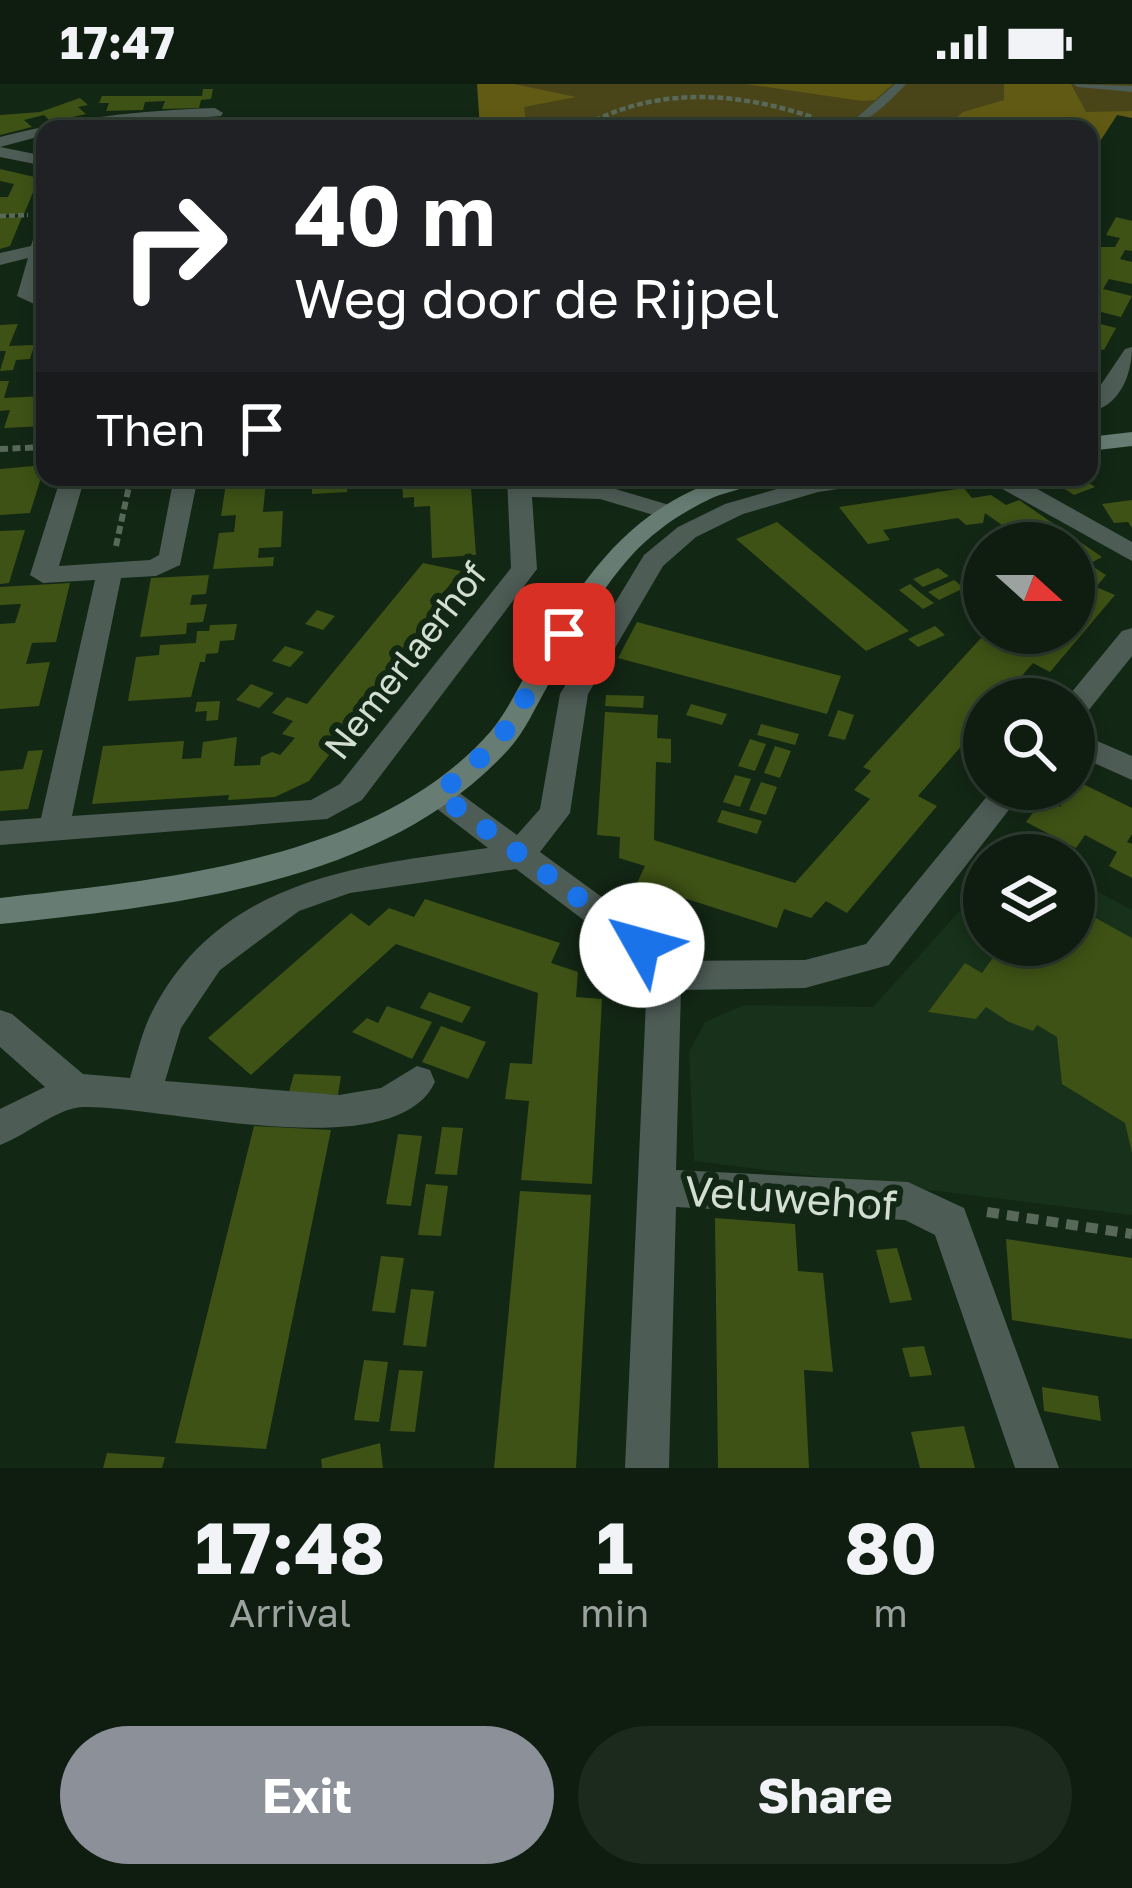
<!DOCTYPE html>
<html lang="en">
<head>
<meta charset="utf-8">
<style>
	body { margin:0; font-family:"Golos Text",sans-serif; background:#1c2a1e; color:#f1f3f6; height:100vh; display:flex; flex-direction:column; font-size:45px; white-space:nowrap }
	* { box-sizing:border-box; margin:0 }
	p { font-size:39px; color:#9ba29f }
	.icon { flex:none; width:66px; height:66px; fill:none; stroke:currentColor; stroke-width:2; stroke-linecap:round; stroke-linejoin:round }
	.map { position:relative; height:1384px; overflow:hidden }
	.sheet { display:flex; flex-direction:column; background:#0e1d10; flex:1 }
	.sheet>* { flex:none }
	.guide { position:absolute; left:36px; top:36px; width:1062px; height:366px; border-radius:24px; box-shadow:0 6px 18px #0003,0 0 0 3px #2e3b30; background:#202124; color:#fff; overflow:hidden }
	.needle { width:78px; rotate:111deg }
	.tools { position:absolute; left:963px; top:438px; display:grid; gap:24px }
	.tools a { display:grid; place-items:center; width:132px; height:132px; border-radius:50%; background:#0e1d10; box-shadow:0 6px 18px #0003,0 0 0 3px #2e3b30; font-size:60px }
	.pin { position:absolute; display:grid; place-items:center; width:102px; height:102px; color:#fff; margin:-51px; border-radius:24px; box-shadow:0 6px 18px #0006 }
	.me { position:absolute; width:132px; margin:-66px; rotate:308deg; stroke-linejoin:round; filter:drop-shadow(0 0 9px #0008) }
	.turn { display:flex; align-items:center; gap:42px; height:252px; padding:0 60px; font-size:54px }
	.turn .icon { width:156px; height:156px; stroke-width:2.5 }
	.turn b { display:block; font-size:84px; line-height:102px }
	.then { display:flex; align-items:center; height:114px; padding:0 60px; background:#0003; gap:24px; font-size:45px }
	.eta { display:flex; justify-content:space-evenly; align-items:center; height:204px; text-align:center }
	.eta b { font-size:72px; font-weight:700; line-height:84px }
	.action { display:flex; gap:24px; margin-top:auto; padding:24px 60px }
	.action a { flex:1; height:138px; border-radius:72px; background:#8c9099; color:#fff; font-size:48px; font-weight:700; line-height:138px; text-align:center }
	.action a+a { background:#1c2a1e; color:#f1f3f6 }
	.status { display:flex; justify-content:space-between; align-items:center; height:84px; padding:0 60px; background:#0e1d10; direction:ltr }
	.status svg { height:33px; fill:currentColor }
	.map>svg:first-child { display:block }
	.built { fill:#17311a }
	.green { fill:#494519 }
	.forest { fill:#605a14 }
	.building { fill:#3e5215 }
	.lines { fill:none; stroke-linecap:round; stroke-linejoin:round }
	.path-far2 { stroke:#586959; stroke-width:4.5; stroke-dasharray:6 3; stroke-linecap:butt }
	.path-far1 { stroke:#586959; stroke-width:6; stroke-dasharray:8 4.5; stroke-linecap:butt }
	.path { stroke:#586959; stroke-width:10; stroke-dasharray:12 8; stroke-linecap:butt }
	.lane { fill:#4e5c56; fill-rule:evenodd }
	.street { fill:#4e5c56; fill-rule:evenodd }
	.secondary { fill:#677d74; fill-rule:evenodd }
	.route { stroke:#1a73e8; stroke-width:21; stroke-dasharray:0 37.8 }
	.labels { text-anchor:middle; dominant-baseline:central; stroke-width:12; stroke-linejoin:round; paint-order:stroke }
	.street-label { font-size:36px; fill:#d2ded2; stroke:#132715 }
	.near-street-label { font-size:42px; fill:#d2ded2; stroke:#132715 }
</style>
</head>
<body>
<div class="status"><b>17:47</b><svg viewBox="0 0 49 12"><path d="M0 12V9h3v3zM5 12V6h3v6zM10 12V3h3v9zM15 12V0h3v12zM26 1h20v11H26zM47 4h2v5h-2z"/></svg></div>
<div class="map">
<svg width="1132" height="1384" viewBox="0 0 1132 1384">
	<rect width="100%" height="100%" fill="#132715"/>
	<!-- built -->
	<path class="built" d="M1074,795L1132,826V1131L694,1077L689,968L705,938L744,921L873,923L984,800V861H1074Z"/>
	<!-- green -->
	<path class="green" d="M481,0H1132V31H1117L1089,74V45H485Z"/>
	<!-- forest -->
	<g class="forest">
		<path d="M477,0H514L576,13L524,23L526,38L533,45H480Z"/>
		<path d="M746,0H893L875,16L862,17Z"/>
		<path d="M1004,0H1071L1086,28L1132,27V34L1117,31L1089,74V45H943L963,28L1004,16Z"/>
	</g>
	<!-- building -->
	<g class="building">
		<path d="M203,5H213L211,15L201,16L199,24L162,25L165,17L145,18L143,26L106,27L109,19H99L102,12H202Z"/>
		<path d="M80,14L88,21L78,23L86,30L51,38L44,31L24,36L32,43L0,51V31L40,28Z"/>
		<path d="M0,85L39,94L24,130L0,131V113H8L14,100L0,97Z"/>
		<path d="M22,133L10,162L0,165V134Z"/>
		<path d="M1116,133L1132,137V167L1125,166L1120,175L1132,178V200L1109,195L1103,205L1132,212L1121,233L1089,225V180L1095,170L1089,163H1115L1120,154L1106,151Z"/>
		<path d="M1089,237L1116,244L1104,266L1089,263Z"/>
		<path d="M41,239H45V265H33L30,275L16,276L13,286L0,287L6,267H0V241L18,240L9,262L33,261Z"/>
		<path d="M0,297H9L4,314L45,312V342L4,344L10,326L0,327Z"/>
		<path d="M45,381L30,429L0,431V385Z"/>
		<path d="M323,393H348L347,408L312,410V401L323,400Z"/>
		<path d="M402,393H464L465,404H471L476,471L432,474L430,422L414,423V413L403,414Z"/>
		<path d="M1047,393H1080L1095,403L1074,411Z"/>
		<path d="M266,397L263,428L283,427L281,463L259,464L258,474L274,473L273,482L213,485L219,449L234,448L236,431L221,432L226,399Z"/>
		<path d="M964,404L972,414L991,411L1006,421L1019,416L1102,473L1089,480L1106,491L1096,503L1115,511L1050,588L1033,579L1002,615H984V636L918,712L937,722L847,829L826,817L811,834L784,825L777,844L637,799L645,782L619,774L620,753L597,751L605,628L658,631L657,654L671,655V679L656,678L654,756L795,799L870,715L854,706L871,687L863,683L981,554L1004,565L1018,549H1074V459H1027L985,429L983,439L966,441L958,434L883,446L890,456L868,460L839,423Z"/>
		<path d="M1132,416V444L1128,438L1114,439L1102,420Z"/>
		<path d="M777,438L885,527L909,547L866,567L736,455Z"/>
		<path d="M25,446L9,499L0,500V447Z"/>
		<path d="M423,479L461,487L443,509L449,511L326,664L333,666L309,697L275,713L228,716L229,711L92,720L103,662L184,657L182,675L201,674L203,658L237,653L234,682L260,681L261,673L272,668L280,671L295,654L282,650L293,637L272,629L287,613L307,620Z"/>
		<path d="M938,484L949,492L923,503L913,495Z"/>
		<path d="M209,491L206,510L192,511L190,521L207,520L203,538L187,539L186,550L140,553L151,494Z"/>
		<path d="M954,496L964,504L939,516L928,508Z"/>
		<path d="M70,499L56,558L32,559L26,580L50,578L39,622L0,625V540L15,539L21,520L0,521V503Z"/>
		<path d="M910,500L922,510L934,519L923,525L899,506Z"/>
		<path d="M317,526L335,532L323,546L305,540Z"/>
		<path d="M637,538L841,592L827,630L618,574Z"/>
		<path d="M237,540L234,556L220,557L218,569L206,570L205,578H200L191,613L128,617L136,573L159,571L160,561L196,559L197,547H209L210,541Z"/>
		<path d="M935,542L945,551L918,563L908,555Z"/>
		<path d="M285,562L304,568L290,583L272,577Z"/>
		<path d="M251,600L274,609L259,624L236,616Z"/>
		<path d="M606,611L644,612L643,624L605,622Z"/>
		<path d="M220,617L218,636L206,637L207,627L195,628L197,618Z"/>
		<path d="M691,620L727,630L722,641L686,631Z"/>
		<path d="M838,626L854,631L845,656L828,652Z"/>
		<path d="M761,640L799,650L795,661L757,651Z"/>
		<path d="M750,655L766,660L755,687L738,682Z"/>
		<path d="M775,662L791,667L780,694L764,689Z"/>
		<path d="M43,666L28,725L0,727V687L23,685L28,667Z"/>
		<path d="M735,691L751,695L740,723L723,718Z"/>
		<path d="M761,698L777,703L766,731L749,726Z"/>
		<path d="M1079,698L1132,724V750L1127,758L1132,760V794L1109,782L1117,768L1085,751L1076,764L1026,738L1044,714L1060,723Z"/>
		<path d="M722,726L762,737L757,750L717,738Z"/>
		<path d="M425,815L560,859L551,879L578,888L576,913L602,915L592,1100L521,1096L529,1017L505,1015L510,979L532,980L538,909L396,860L251,991L208,954L351,829L369,842L389,824L414,833Z"/>
		<path d="M1074,822L1132,854V1069L1125,1039L1062,1000L1057,953L1037,941L1033,947L1009,938L986,923L976,935L928,928L965,879L982,889L1002,861H1074Z"/>
		<path d="M429,908L471,923L462,939L420,924Z"/>
		<path d="M387,922L432,938L412,975L352,948L367,934L378,939Z"/>
		<path d="M441,942L486,958L468,995L422,978Z"/>
		<path d="M294,990L341,992L338,1011L289,1008Z"/>
		<path d="M254,1042L331,1046L266,1365L175,1359Z"/>
		<path d="M442,1043L463,1044L457,1091L435,1090Z"/>
		<path d="M398,1050L422,1052L411,1122L386,1120Z"/>
		<path d="M426,1100L448,1102L441,1152L418,1151Z"/>
		<path d="M520,1107L591,1111L576,1384H494Z"/>
		<path d="M715,1134L795,1140L798,1187L823,1189L833,1288L804,1286L809,1384H718Z"/>
		<path d="M1006,1155L1132,1174V1255L1012,1236Z"/>
		<path d="M897,1164L912,1216L890,1219L876,1166Z"/>
		<path d="M381,1172L404,1174L395,1229L372,1227Z"/>
		<path d="M411,1205L434,1207L426,1263L403,1261Z"/>
		<path d="M924,1262L932,1291L910,1293L902,1264Z"/>
		<path d="M364,1276L388,1278L379,1338L354,1336Z"/>
		<path d="M399,1286L423,1287L415,1348L390,1347Z"/>
		<path d="M1042,1303L1098,1312L1101,1337L1044,1327Z"/>
		<path d="M964,1342L975,1384H920L911,1348Z"/>
		<path d="M380,1359L383,1384H322L321,1375Z"/>
		<path d="M107,1369L137,1371L165,1373L162,1384H103Z"/>
	</g>
	<g class="lines">
		<!-- path-far2 -->
		<g class="path-far2">
			<path d="M579,45C652,2 734,7 812,33"/>
			<path d="M0,132L28,131"/>
		</g>
		<!-- path-far1 -->
		<g class="path-far1">
			<path d="M0,365L45,363"/>
			<path d="M116,462L131,393"/>
		</g>
		<!-- path -->
		<path class="path" d="M987,1128L1132,1150"/>
		<!-- lane -->
		<g class="lane">
			<path d="M895,0H906C884,23 862,47 828,44L854,36Z"/>
			<path d="M1073,0L1132,2V8L1078,3Z"/>
		</g>
		<!-- street -->
		<g class="street">
			<path d="M215,24L223,29L221,32L45,45V51L0,63L45,72V82L0,73V53C77,33 136,27 215,24Z"/>
			<path d="M45,140V181L38,209L45,212V225L17,212L28,174L0,181V169L31,162L36,146Z"/>
			<path d="M1132,263C1132,286 1123,314 1101,324L1093,322L1090,317L1125,265Z"/>
			<path d="M61,393H85L59,482L150,476L159,471L174,393H198L180,481L156,492L121,494L72,732L311,716L340,700L511,484L507,393L602,401L676,423L679,428L667,435L600,415L532,413L537,485L362,716L327,735L0,761V737L41,734L95,496L43,499L30,491Z"/>
			<path d="M1016,393L1132,458V477L997,402L865,401L818,408L743,430L696,453L663,482L588,610L570,729L540,768L654,851L673,877L805,876L866,860L993,705H1025L889,881L805,904L681,906L676,1086L908,1098L964,1124L1059,1384H1015L935,1151L905,1136L676,1123L669,1384H625L647,895L630,871L516,785L350,809L299,827L220,886L181,944L165,997L339,1011L381,1004L417,982L430,986L435,998C395,1085 162,1021 83,1023C57,1024 25,1052 0,1061V1025L45,1003L0,963V926L12,930L83,990L130,994C136,974 141,951 150,932C217,795 356,782 488,764L428,718L424,710L428,702H450L517,751L540,725L560,610L644,471L678,443L725,420L815,394Z"/>
			<path d="M1132,544V572L1084,632L1074,635V615H1066L1122,547Z"/>
			<path d="M1074,647L1132,672V696L1074,670Z"/>
		</g>
		<!-- secondary -->
		<g class="secondary">
			<path d="M1132,348V362L1089,367V353Z"/>
			<path d="M727,393H762C749,405 728,407 712,414C682,428 654,447 631,472C597,510 571,558 547,603C535,624 525,647 509,665C384,802 172,821 0,840V814C160,796 378,777 491,647C507,628 517,605 529,585C583,496 623,427 727,393Z"/>
		</g>
	</g>
	<g class="lines">
		<!-- route -->
		<path class="route" d="M564,550L498,658L439,710L642,861"/>
	</g>
	<g class="labels">
		<!-- street labels -->
		<g class="street-label">
			<text transform="translate(405 576) rotate(-52)">Nemerlaerhof</text>
		</g>
		<!-- near-street labels -->
		<g class="near-street-label">
			<text transform="translate(791 1113) rotate(4)">Veluwehof</text>
		</g>
	</g>
</svg>
<div class="tools">
<a><svg class="needle" viewBox="-14 -14 28 28"><path d="M0-13l5 13h-10z" fill="#e53935"/><path d="M0 13l5-13h-10z" fill="#9ba29f"/></svg></a>
<a><svg class="icon" aria-label="search" viewBox="0 0 24 24"><circle cx="10" cy="10" r="6"/><path d="M15 15l6 6"/></svg></a>
<a><svg class="icon" aria-label="layers" viewBox="0 0 24 24"><path d="M12 4l9 5-9 5-9-5zM3 14l9 5 9-5"/></svg></a>
</div>
<div class="pin" style="left:564px;top:550px;background:#d93025"><svg class="icon" aria-label="arrive" viewBox="0 0 24 24"><path d="M6 21V4h12l-3 4 3 4H6"/></svg></div>
<svg class="me" style="left:642px;top:861px" viewBox="-20 -20 40 40"><circle r="19" fill="#fff"/><path d="M0-13L10 11 0 6-10 11z" fill="#1a73e8"/></svg>
<div class="guide">
<div class="turn"><svg class="icon" aria-label="right" viewBox="0 0 24 24"><path d="M7 20v-9h11M14 6l5 5-5 5"/></svg><div><b>40 m</b>Weg door de Rijpel</div></div>
<div class="then">Then<svg class="icon" aria-label="arrive" viewBox="0 0 24 24"><path d="M6 21V4h12l-3 4 3 4H6"/></svg></div>
</div>
</div>
<section class="sheet">
<div class="eta">
<div><b>17:48</b><p>Arrival</p></div>
<div><b>1</b><p>min</p></div>
<div><b>80</b><p>m</p></div>
</div>
<div class="action"><a>Exit</a><a>Share</a></div>
</section>
</body>
</html>
